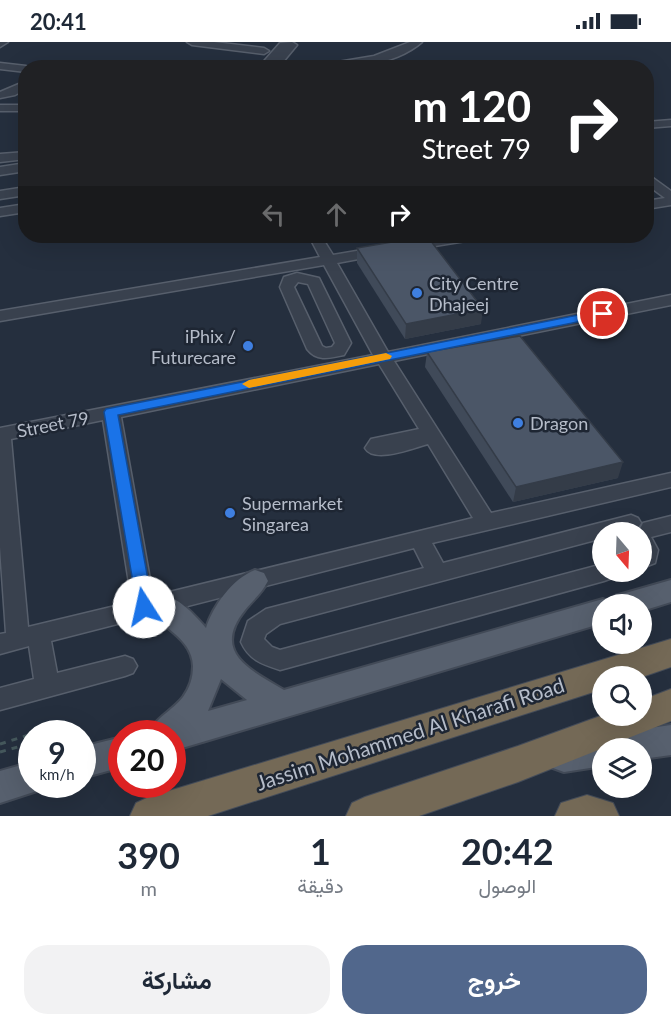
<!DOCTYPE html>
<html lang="ar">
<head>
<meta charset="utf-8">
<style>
	body { margin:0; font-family:Lato,Vazirmatn,sans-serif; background:#f2f2f3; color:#1f2937; direction:rtl; height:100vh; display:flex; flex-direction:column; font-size:22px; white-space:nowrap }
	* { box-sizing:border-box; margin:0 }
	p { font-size:20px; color:#747a83 }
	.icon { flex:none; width:33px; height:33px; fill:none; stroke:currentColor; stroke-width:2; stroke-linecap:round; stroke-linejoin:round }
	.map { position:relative; height:774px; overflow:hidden; direction:ltr }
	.sheet { display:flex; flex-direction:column; background:#fff; flex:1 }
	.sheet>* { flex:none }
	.hud { position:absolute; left:18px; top:18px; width:636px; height:183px; border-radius:24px; box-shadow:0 6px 24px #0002; direction:rtl; background:#202124; color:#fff; overflow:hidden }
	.needle { width:39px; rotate:161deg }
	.fabs { position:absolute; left:592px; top:480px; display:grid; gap:12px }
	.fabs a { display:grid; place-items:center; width:60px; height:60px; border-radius:50%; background:#fff; box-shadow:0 6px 24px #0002; font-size:30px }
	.speed { position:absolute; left:18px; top:678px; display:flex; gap:12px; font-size:30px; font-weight:700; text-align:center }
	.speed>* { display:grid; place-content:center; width:78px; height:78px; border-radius:50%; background:#fff; box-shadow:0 6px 24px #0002; line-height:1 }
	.speed small { font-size:15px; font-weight:400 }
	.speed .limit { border:9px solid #d22; background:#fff; color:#111 }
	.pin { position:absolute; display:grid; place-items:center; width:51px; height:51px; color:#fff; margin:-26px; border:3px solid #fff; border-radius:50%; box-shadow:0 2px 6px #0007 }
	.me { position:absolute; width:66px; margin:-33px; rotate:350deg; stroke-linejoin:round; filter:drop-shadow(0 0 4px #0008) }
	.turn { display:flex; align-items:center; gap:21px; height:126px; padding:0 24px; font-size:27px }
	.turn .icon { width:78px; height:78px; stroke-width:2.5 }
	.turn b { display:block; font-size:42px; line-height:51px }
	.lanes { display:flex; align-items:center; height:57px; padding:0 24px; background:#0003; justify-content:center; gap:30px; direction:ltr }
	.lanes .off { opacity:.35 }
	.eta { display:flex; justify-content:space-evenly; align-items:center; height:102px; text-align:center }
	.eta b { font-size:36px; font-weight:700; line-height:42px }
	.cta { display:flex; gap:12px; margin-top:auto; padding:12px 24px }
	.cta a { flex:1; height:69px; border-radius:24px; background:#51678c; color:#fff; font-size:24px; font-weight:700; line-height:69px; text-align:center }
	.cta a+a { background:#f2f2f3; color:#1f2937 }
	.status { display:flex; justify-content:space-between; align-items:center; height:42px; padding:0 30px; background:#fff; direction:ltr }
	.status svg { height:16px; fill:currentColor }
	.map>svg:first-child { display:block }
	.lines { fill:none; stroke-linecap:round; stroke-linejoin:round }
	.minor-casing { stroke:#575f6c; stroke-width:3 }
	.major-casing { stroke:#424a57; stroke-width:4 }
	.highway-casing { stroke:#444c59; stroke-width:2 }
	.path { stroke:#45585c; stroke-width:3; stroke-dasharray:6 6; stroke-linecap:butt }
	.minor { fill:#39414e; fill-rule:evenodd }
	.major { fill:#57606e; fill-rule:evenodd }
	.highway { fill:#746956; fill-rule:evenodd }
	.wall { fill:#404a59 }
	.shaded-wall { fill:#343c48 }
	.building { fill:#4b5667; stroke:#343c48; stroke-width:1.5 }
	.route { fill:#1a73e8; stroke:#114b97; stroke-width:1.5 }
	.slow { fill:#f59e0b }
	.shop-dot { fill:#3f7fe0; stroke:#1e2633; stroke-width:2 }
	.labels { text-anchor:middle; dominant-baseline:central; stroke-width:5; stroke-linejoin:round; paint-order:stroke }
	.poi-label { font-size:18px; fill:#b5bcc9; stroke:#1e2633; text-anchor:start }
	.street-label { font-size:18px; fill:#b5bcc9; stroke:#1e2633 }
	.near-street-label { font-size:21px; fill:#b5bcc9; stroke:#1e2633 }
</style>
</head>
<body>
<div class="status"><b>20:41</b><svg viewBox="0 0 49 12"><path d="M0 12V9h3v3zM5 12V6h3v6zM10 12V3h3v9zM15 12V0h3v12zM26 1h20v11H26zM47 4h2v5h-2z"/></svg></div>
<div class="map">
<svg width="671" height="774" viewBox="0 0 671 774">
	<rect width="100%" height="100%" fill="#252f3e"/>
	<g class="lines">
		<defs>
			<g id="minor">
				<path d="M0,0H8L0,5Z"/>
				<path d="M187,0H214L264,6L269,9L264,12L192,3Z"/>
				<path d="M410,0H422C391,27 340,26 302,26L374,14Z"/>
				<path d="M280,1L292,0L297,3L278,26H258Z"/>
				<path d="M0,21L26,24L30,26H26V30L0,27Z"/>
				<path d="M26,39V47L15,53L0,56V50Z"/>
				<rect x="0" y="63" width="26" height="6"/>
				<path d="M671,78V84L646,86V80Z"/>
				<path d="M26,110V117L0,120V112Z"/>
				<path d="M26,121V129L0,133V125Z"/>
				<path d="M646,131L671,149V163L646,167V159L665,156L646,142Z"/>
				<path d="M26,145V153L0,157V149Z"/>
				<path d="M26,162V170L0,174V166Z"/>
				<path d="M309,194H321L333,213L380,205L387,209L380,213L337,221L388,310L671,253V263L394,319L491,471L671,431V445L432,501L443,521L631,473L638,476L641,481L638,486L624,490H603V496L280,582L266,592L264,597L272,605L280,608L603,522V530H615L612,536L604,539L280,628C262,622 249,618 241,600L248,579L266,567L424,526L414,506L51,599L57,631L125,614L133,617L137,624L133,631L125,634L0,668V646L34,637L29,604L0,612V592L6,591L0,505V386L373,313L324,223L0,279V269L320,215ZM379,322L419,387L371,397L365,406C374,422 413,406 428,402L473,476L153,554L121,375ZM103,378L132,560L28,585L11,397Z"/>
				<path d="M450,194H479L472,198L410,208L403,204L410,200Z"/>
				<path d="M297,231L319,236L351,301L344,313C330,316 317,320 307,307L280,245L284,235ZM298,240L308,242L335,301L332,305L326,306L322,304L294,245Z"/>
				<path d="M671,474V490L651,495L658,508L655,521L642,526V490L640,487L643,481Z"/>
			</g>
			<g id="major">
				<path d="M255,528L264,531L268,539C262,551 253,558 245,568C211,610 250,628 284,648L603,557L612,561L615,554L671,538V560L642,569V562H603V581L172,709V692H148C155,676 172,669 183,655C190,645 193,636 193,624C192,594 158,586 146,562L150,554C172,547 192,570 206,586C213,564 233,536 255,528ZM221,637L247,658L208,669Z"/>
				<path d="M671,683V713L642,717V706H603V724L564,730L553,726L548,715L553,704C571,697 591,699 609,694C629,689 650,686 671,683Z"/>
				<path d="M122,695V725L82,736V705Z"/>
				<path d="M32,720V742H45L43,747L0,761V729Z"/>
			</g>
			<g id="highway">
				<path d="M671,597V625L642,635L603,634V647L208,774H130L136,761L149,755Z"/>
				<path d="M671,647V679L518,740L419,774H346L352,761L365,755L518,704L603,673L642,674V658Z"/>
				<path d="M587,753L613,761L619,774H555L561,761Z"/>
			</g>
		</defs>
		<!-- minor casing -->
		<use href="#minor" class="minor-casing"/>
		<!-- major casing -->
		<use href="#major" class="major-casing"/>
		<!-- highway casing -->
		<use href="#highway" class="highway-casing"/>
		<!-- path -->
		<g class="path">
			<path d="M34,692L62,683L63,692"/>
			<path d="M0,702L32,692"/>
			<path d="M0,710L32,701"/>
		</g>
		<!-- minor -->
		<use href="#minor" class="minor"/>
		<!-- major -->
		<use href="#major" class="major"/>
		<!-- highway -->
		<use href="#highway" class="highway"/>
	</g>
	<!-- wall -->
	<g class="wall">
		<path d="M357,206L481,282L405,297L357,221Z"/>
		<path d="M427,310L618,436L513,460L425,325Z"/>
	</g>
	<!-- shaded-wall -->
	<g class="shaded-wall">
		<path d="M483,267L481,282L405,297L406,282Z"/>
		<path d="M623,420L618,436L513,460L516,445Z"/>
	</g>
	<!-- building -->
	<g class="building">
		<path d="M427,194L483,267L406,282L357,206Z"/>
		<path d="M520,294L623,420L516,445L427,310Z"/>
	</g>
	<!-- route -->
	<path class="route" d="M603,268L607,269V274L118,373L153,565L150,570L144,572L138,570L104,370L106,367Z"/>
	<!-- slow -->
	<path class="slow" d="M386,311L392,314L390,317L249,346L242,342L249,338Z"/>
	<!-- markers -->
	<g class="shop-dot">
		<circle cx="417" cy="251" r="6"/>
		<circle cx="248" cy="304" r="6"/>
		<circle cx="518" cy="381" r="6"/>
		<circle cx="230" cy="471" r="6"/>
	</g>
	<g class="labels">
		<!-- poi labels -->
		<g class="poi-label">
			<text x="429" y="241">City Centre<tspan x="429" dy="21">Dhajeej</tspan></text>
			<text x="236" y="294" text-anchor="end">iPhix /<tspan x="236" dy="21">Futurecare</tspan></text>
			<text x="530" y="381">Dragon</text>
			<text x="242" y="461">Supermarket<tspan x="242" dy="21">Singarea</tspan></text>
		</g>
		<!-- street labels -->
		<g class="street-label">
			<text transform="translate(53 382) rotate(-11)">Street 79</text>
		</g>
		<!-- near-street labels -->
		<g class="near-street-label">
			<text transform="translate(410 691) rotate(-18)">Jassim Mohammed Al Kharafi Road</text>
		</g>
	</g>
</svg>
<div class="fabs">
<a><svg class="needle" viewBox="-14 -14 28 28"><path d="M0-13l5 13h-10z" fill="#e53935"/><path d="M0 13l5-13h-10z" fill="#747a83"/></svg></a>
<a><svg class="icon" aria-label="sound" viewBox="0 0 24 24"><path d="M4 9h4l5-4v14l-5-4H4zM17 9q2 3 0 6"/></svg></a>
<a><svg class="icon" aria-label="search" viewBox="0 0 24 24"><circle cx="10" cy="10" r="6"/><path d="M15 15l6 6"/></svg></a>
<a><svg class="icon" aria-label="layers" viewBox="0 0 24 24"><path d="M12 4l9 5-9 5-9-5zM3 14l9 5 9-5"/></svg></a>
</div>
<div class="speed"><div>9<small>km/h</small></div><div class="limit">20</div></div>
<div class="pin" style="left:603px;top:272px;background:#d93025"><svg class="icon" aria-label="arrive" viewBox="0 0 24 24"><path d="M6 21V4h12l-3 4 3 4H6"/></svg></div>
<svg class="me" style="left:144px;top:565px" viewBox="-20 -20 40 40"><circle r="19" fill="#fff"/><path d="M0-13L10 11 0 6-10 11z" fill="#1a73e8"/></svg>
<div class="hud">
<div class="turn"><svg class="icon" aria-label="right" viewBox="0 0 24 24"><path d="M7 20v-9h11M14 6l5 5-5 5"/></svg><div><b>120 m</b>Street 79</div></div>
<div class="lanes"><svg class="icon off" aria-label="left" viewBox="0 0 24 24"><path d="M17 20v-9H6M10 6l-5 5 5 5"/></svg><svg class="icon off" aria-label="ahead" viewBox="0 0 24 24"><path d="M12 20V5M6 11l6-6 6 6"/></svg><svg class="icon" aria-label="right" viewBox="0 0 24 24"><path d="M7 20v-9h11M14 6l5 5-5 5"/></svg></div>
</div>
</div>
<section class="sheet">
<div class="eta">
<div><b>20:42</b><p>الوصول</p></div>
<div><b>1</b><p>دقيقة</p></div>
<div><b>390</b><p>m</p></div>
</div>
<div class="cta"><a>خروج</a><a>مشاركة</a></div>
</section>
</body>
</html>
